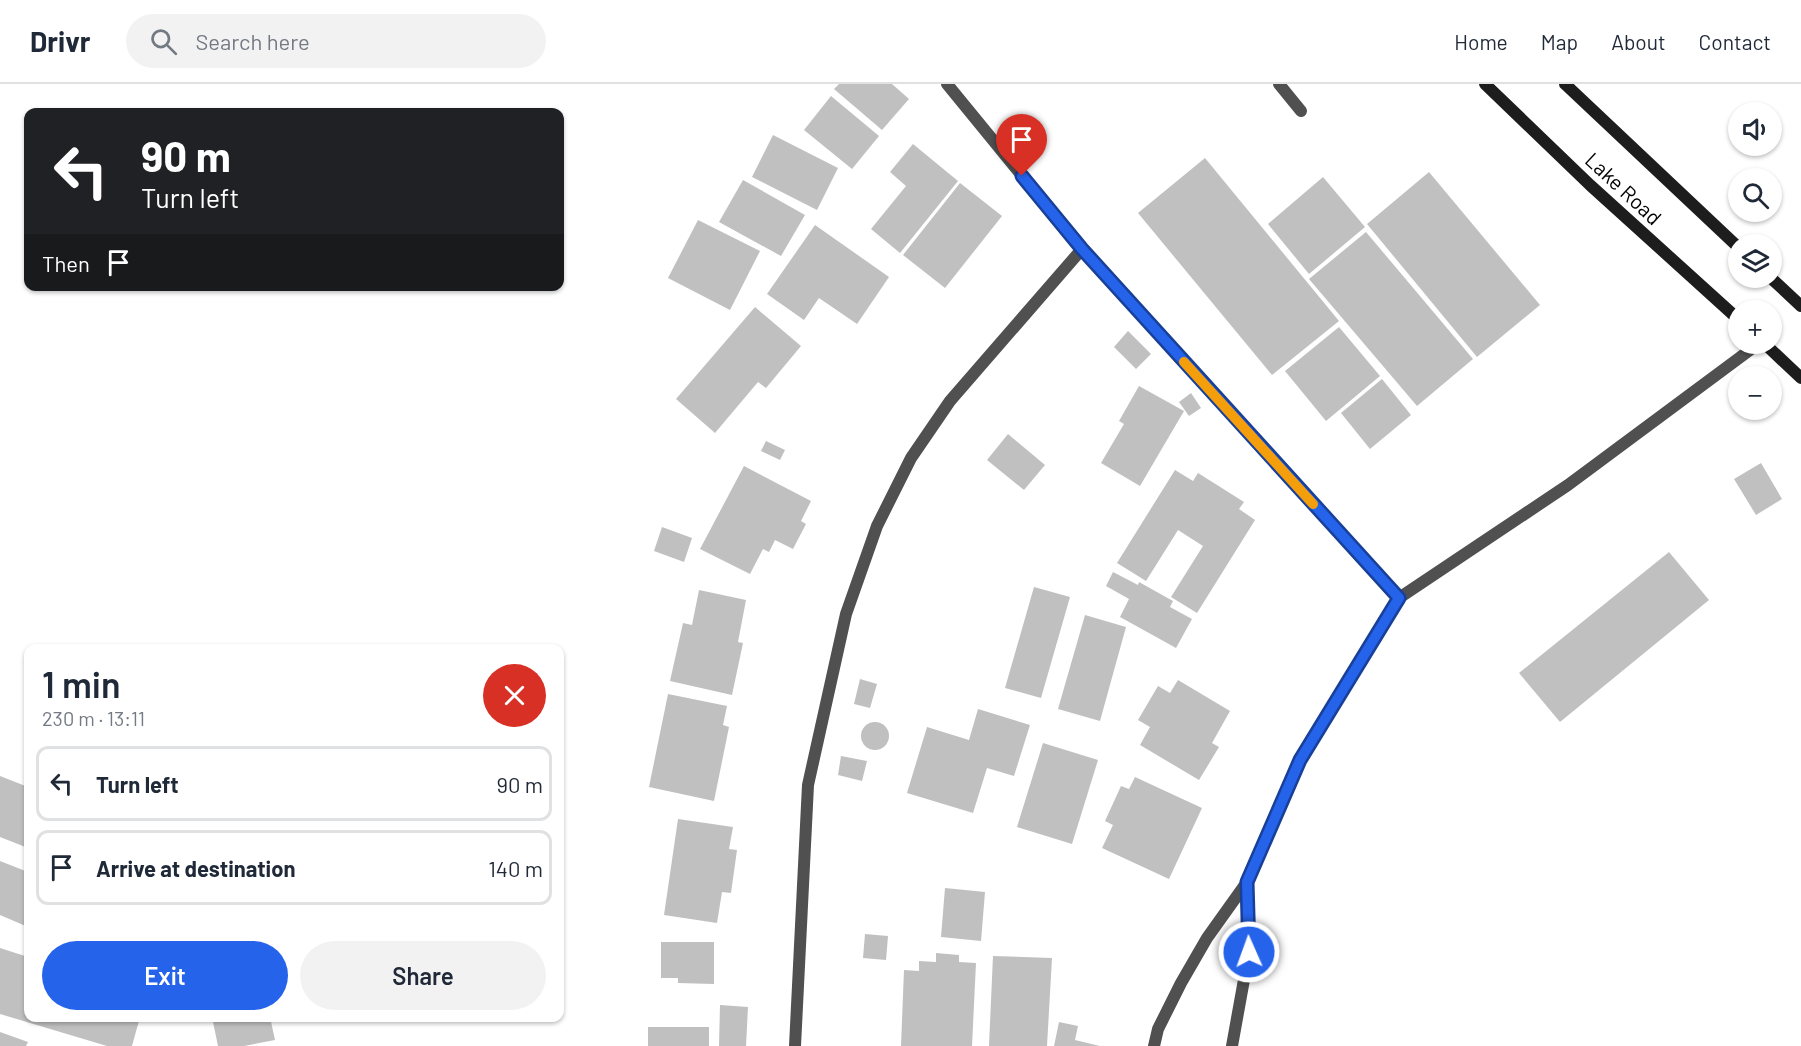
<!DOCTYPE html>
<html lang="en">
<head>
<meta charset="utf-8">
<style>
	body { margin:0; font-family:Barlow,sans-serif; background:#f2f2f3; color:#1f2937; height:100vh; display:flex; flex-direction:column; font-size:22px; white-space:nowrap }
	* { box-sizing:border-box; margin:0 }
	p { font-size:20px; color:#747a83 }
	.icon { flex:none; width:33px; height:33px; fill:none; stroke:currentColor; stroke-width:2; stroke-linecap:round; stroke-linejoin:round }
	.map { position:relative; flex:1; overflow:hidden }
	.drawer { position:absolute; left:24px; top:560px; width:540px; height:378px; display:flex; flex-direction:column; background:#fff; border-radius:12px; box-shadow:0 2px 4px #0004 }
	.drawer>* { flex:none }
	.top-card { position:absolute; left:24px; top:24px; width:540px; height:183px; border-radius:12px; box-shadow:0 2px 4px #0004; background:#202124; color:#fff; overflow:hidden }
	.tools { position:absolute; left:1728px; top:18px; display:grid; gap:12px }
	.tools a { display:grid; place-items:center; width:54px; height:54px; border-radius:50%; background:#fff; box-shadow:0 2px 4px #0004; font-size:30px }
	.pin { position:absolute; display:grid; place-items:center; width:51px; height:51px; color:#fff; margin:-62px -26px; border-radius:50% 50% 50% 0; rotate:-45deg; box-shadow:0 0 6px #0007 }
	.pin .icon { rotate:45deg }
	.me { position:absolute; width:66px; margin:-33px; rotate:358deg; stroke-linejoin:round; filter:drop-shadow(0 0 4px #0008) }
	.turn { display:flex; align-items:center; gap:21px; height:126px; padding:0 18px; font-size:27px }
	.turn .icon { width:78px; height:78px; stroke-width:2.5 }
	.turn b { display:block; font-size:42px; line-height:51px }
	.then { display:flex; align-items:center; height:57px; padding:0 18px; background:#0003; gap:12px; font-size:22px }
	.round { display:grid; place-items:center; flex:none; width:63px; height:63px; border-radius:32px; background:#f2f2f3 }
	.overview { display:flex; align-items:center; justify-content:space-between; height:102px; padding:0 18px }
	h1 { font-size:36px; font-weight:600; line-height:45px }
	.cta { display:flex; gap:12px; margin-top:auto; padding:12px 18px }
	.cta a { flex:1; height:69px; border-radius:36px; background:#2563eb; color:#fff; font-size:24px; font-weight:600; line-height:69px; text-align:center }
	.cta a+a { background:#f2f2f3; color:#1f2937 }
	ul { padding:0; list-style:none }
	li { display:flex; align-items:center; gap:18px; height:75px; margin:0 12px 9px; padding:0 6px; border:3px solid #e0e1e3; border-radius:12px }
	li div { flex:1 }
	li b { display:block; font-size:22px }
	li em { font-style:normal }
	header { display:flex; align-items:center; gap:36px; box-sizing:border-box; height:84px; padding:0 30px; background:#fff; border-bottom:2px solid #e0e1e3 }
	header strong { font-size:28px }
	nav { display:flex; gap:33px; margin-inline-start:auto; font-size:21px }
	.search { width:420px; height:54px; background:#f2f2f3; display:flex; align-items:center; gap:15px; box-sizing:border-box; padding:0 21px; border-radius:33px; color:#747a83; font-size:22px }
	.map>svg:first-child { display:block }
	.building { fill:#c0c0c0 }
	.lines { fill:none; stroke-linecap:round; stroke-linejoin:round }
	.service { stroke:#505050; stroke-width:12 }
	.minor { stroke:#505050; stroke-width:12 }
	.secondary { stroke:#1d1d1d; stroke-width:12 }
	.route-casing { stroke:#184099; stroke-width:15 }
	.route { stroke:#2563eb; stroke-width:10 }
	.slow { stroke:#f59e0b; stroke-width:10 }
	.labels { text-anchor:middle; dominant-baseline:central; stroke-width:4.5; stroke-linejoin:round; paint-order:stroke }
	.street-label { font-size:21px; fill:#000; stroke:#fff }
</style>
</head>
<body>
<header>
<strong>Drivr</strong>
<div class="search"><svg class="icon" aria-label="search" viewBox="0 0 24 24"><circle cx="10" cy="10" r="6"/><path d="M15 15l6 6"/></svg>Search here</div>
<nav><a>Home</a><a>Map</a><a>About</a><a>Contact</a></nav>
</header>
<div class="map">
<svg width="1801" height="962" viewBox="0 0 1801 962">
	<rect width="100%" height="100%" fill="#fff"/>
	<!-- building -->
	<g class="building">
		<path d="M839,0H892L909,15L882,46L834,5Z"/>
		<path d="M831,12L879,52L852,85L804,46Z"/>
		<path d="M773,51L838,84L817,126L752,93Z"/>
		<path d="M913,60L958,97L900,169L871,145L906,102L890,88Z"/>
		<path d="M1205,74L1339,237L1272,291L1138,129Z"/>
		<path d="M1429,88L1540,221L1477,273L1367,140Z"/>
		<path d="M1323,93L1365,143L1309,190L1268,140Z"/>
		<path d="M743,96L805,131L781,172L719,138Z"/>
		<path d="M960,99L1002,132L945,204L903,171Z"/>
		<path d="M698,136L760,167L730,226L668,194Z"/>
		<path d="M815,141L889,193L857,240L819,214L804,236L767,210Z"/>
		<path d="M1366,148L1473,275L1417,322L1309,195Z"/>
		<path d="M755,223L801,262L766,304L758,298L715,349L676,315Z"/>
		<path d="M1339,243L1380,292L1326,337L1285,287Z"/>
		<path d="M1128,247L1151,270L1136,285L1114,263Z"/>
		<path d="M1382,295L1411,331L1370,365L1341,329Z"/>
		<path d="M1139,302L1184,327L1140,402L1101,379L1124,340L1119,337Z"/>
		<path d="M1191,309L1201,324L1189,332L1179,318Z"/>
		<path d="M1008,350L1045,381L1024,406L987,376Z"/>
		<path d="M766,357L785,366L780,376L761,367Z"/>
		<path d="M1761,379L1782,415L1756,431L1734,395Z"/>
		<path d="M744,382L811,417L801,437L806,440L793,465L775,456L769,468L763,465L750,490L700,465Z"/>
		<path d="M1175,386L1193,397L1198,389L1244,418L1239,425L1255,436L1197,529L1171,513L1203,462L1178,446L1146,497L1117,479Z"/>
		<path d="M662,443L692,454L684,478L654,467Z"/>
		<path d="M1669,468L1709,516L1560,638L1519,589Z"/>
		<path d="M1113,488L1138,501L1139,498L1173,517L1170,523L1192,535L1176,564L1120,533L1129,515L1106,502Z"/>
		<path d="M1034,503L1070,513L1041,614L1005,604Z"/>
		<path d="M699,506L746,516L738,558L743,559L732,611L670,597L683,539L692,541Z"/>
		<path d="M1085,531L1126,543L1100,637L1058,625Z"/>
		<path d="M860,595L877,600L870,624L854,620Z"/>
		<path d="M1178,596L1230,627L1212,659L1219,663L1199,696L1140,661L1150,643L1138,636L1158,602L1170,609Z"/>
		<path d="M668,610L727,622L723,641L729,643L714,717L649,703Z"/>
		<path d="M978,625L1030,641L1014,692L987,684L973,729L907,709L927,643L969,656Z"/>
		<circle cx="875" cy="652" r="14"/>
		<path d="M1043,659L1098,676L1072,760L1017,743Z"/>
		<path d="M841,672L867,677L862,697L838,691Z"/>
		<path d="M0,692L28,703V764L0,753Z"/>
		<path d="M1135,693L1202,724L1169,795L1102,764L1113,741L1105,737L1121,702L1129,705Z"/>
		<path d="M678,735L733,743L729,765L737,766L731,809L722,808L717,839L664,831Z"/>
		<path d="M0,777L28,788V843L0,831Z"/>
		<path d="M945,804L985,808L981,857L941,853Z"/>
		<path d="M865,850L888,852L886,876L863,874Z"/>
		<path d="M661,858H714V900L678,899V894H661Z"/>
		<path d="M0,864L28,873V933H140L132,962H107L0,930Z"/>
		<path d="M936,869L959,871V878L976,879L972,962H901L904,886L919,887V877L936,878Z"/>
		<path d="M993,872L1052,874L1047,962H989Z"/>
		<path d="M720,921L748,923L746,962H719Z"/>
		<path d="M212,933H270L275,956L244,962H218Z"/>
		<path d="M1059,938L1078,942L1075,956L1100,962H1054Z"/>
		<rect x="648" y="943" width="61" height="19"/>
		<path d="M0,948L28,958L26,962H0Z"/>
	</g>
	<g class="lines">
		<!-- service -->
		<path class="service" d="M1279,0L1301,27"/>
		<!-- minor -->
		<g class="minor">
			<path d="M947,0L1082,165L1399,514"/>
			<path d="M795,962L808,701L846,530L877,442L911,374L950,317L1082,165"/>
			<path d="M1154,962L1158,945L1181,899L1207,854L1247,798L1300,676L1399,514L1568,401L1758,260"/>
			<path d="M1232,962L1249,868L1247,798"/>
		</g>
		<!-- secondary -->
		<g class="secondary">
			<path d="M1485,0L1590,101L1738,235"/>
			<path d="M1565,0L1738,163"/>
			<path d="M1771,194L1801,222"/>
			<path d="M1765,260L1801,294"/>
		</g>
	</g>
	<g class="lines">
		<defs>
			<path id="route" d="M1022,92L1082,165L1399,514L1300,676L1247,798L1249,868"/>
		</defs>
		<!-- route casing -->
		<use href="#route" class="route-casing"/>
		<!-- route -->
		<use href="#route" class="route"/>
		<!-- slow -->
		<path class="slow" d="M1184,278L1313,420"/>
	</g>
	<g class="labels">
		<!-- street labels -->
		<g class="street-label">
			<text transform="translate(1624 104) rotate(43)">Lake Road</text>
		</g>
	</g>
</svg>
<div class="tools">
<a><svg class="icon" aria-label="sound" viewBox="0 0 24 24"><path d="M4 9h4l5-4v14l-5-4H4zM17 9q2 3 0 6"/></svg></a>
<a><svg class="icon" aria-label="search" viewBox="0 0 24 24"><circle cx="10" cy="10" r="6"/><path d="M15 15l6 6"/></svg></a>
<a><svg class="icon" aria-label="layers" viewBox="0 0 24 24"><path d="M12 4l9 5-9 5-9-5zM3 14l9 5 9-5"/></svg></a>
<a>+</a>
<a>−</a>
</div>
<div class="pin" style="left:1022px;top:92px;background:#d93025"><svg class="icon" aria-label="arrive" viewBox="0 0 24 24"><path d="M6 21V4h12l-3 4 3 4H6"/></svg></div>
<svg class="me" style="left:1249px;top:868px" viewBox="-20 -20 40 40"><circle r="17" fill="#2563eb" stroke="#fff" stroke-width="3"/><path d="M0-11L8 9 0 5-8 9z" fill="#fff"/></svg>
<div class="top-card">
<div class="turn"><svg class="icon" aria-label="left" viewBox="0 0 24 24"><path d="M17 20v-9H6M10 6l-5 5 5 5"/></svg><div><b>90 m</b>Turn left</div></div>
<div class="then">Then<svg class="icon" aria-label="arrive" viewBox="0 0 24 24"><path d="M6 21V4h12l-3 4 3 4H6"/></svg></div>
</div>
<section class="drawer">
<div class="overview"><div><h1>1 min</h1><p>230 m · 13:11</p></div><a class="round" style="background:#d93025;color:#fff"><svg class="icon" aria-label="close" viewBox="0 0 24 24"><path d="M6 6l12 12M18 6L6 18"/></svg></a></div>
<ul>
<li><svg class="icon" aria-label="left" viewBox="0 0 24 24"><path d="M17 20v-9H6M10 6l-5 5 5 5"/></svg><div><b>Turn left</b></div><em>90 m</em></li>
<li><svg class="icon" aria-label="arrive" viewBox="0 0 24 24"><path d="M6 21V4h12l-3 4 3 4H6"/></svg><div><b>Arrive at destination</b></div><em>140 m</em></li>
</ul>
<div class="cta"><a>Exit</a><a>Share</a></div>
</section>
</div>
</body>
</html>
